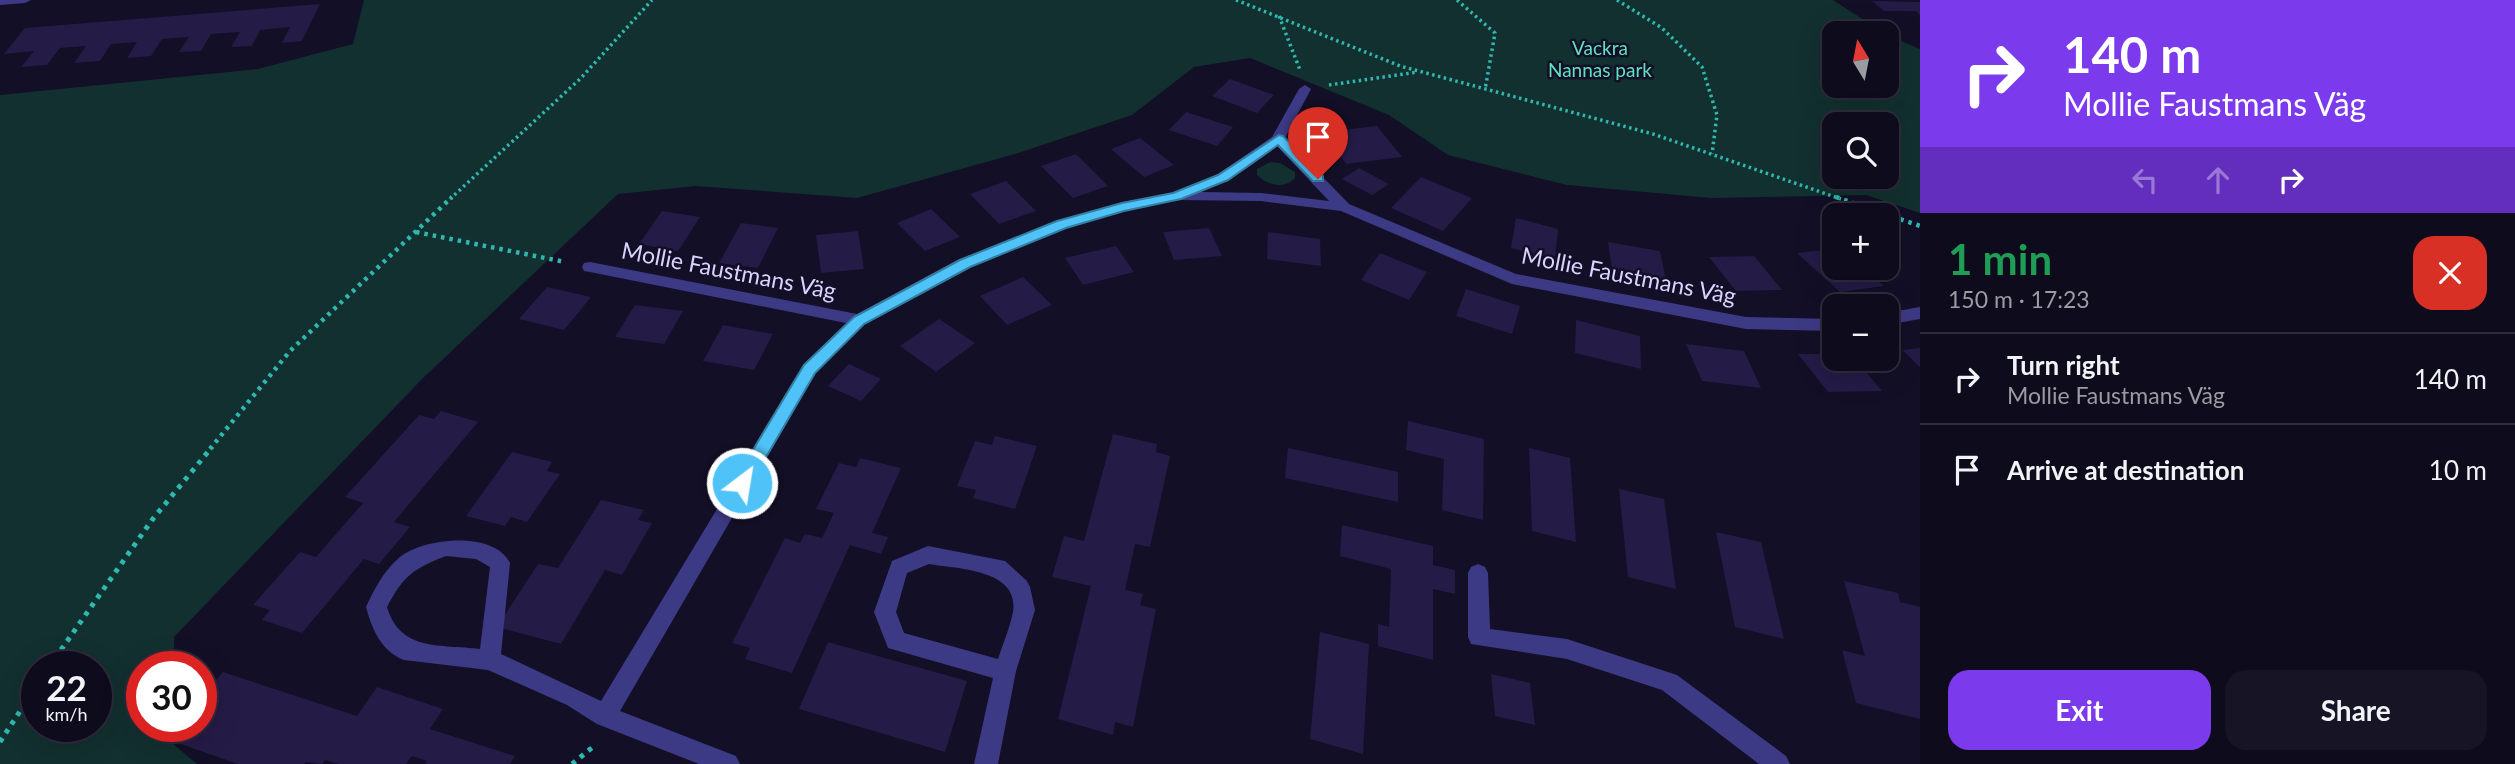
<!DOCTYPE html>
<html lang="en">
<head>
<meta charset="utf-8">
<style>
	body { margin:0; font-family:Lato,sans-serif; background:#171425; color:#f1f3f6; height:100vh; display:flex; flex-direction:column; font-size:26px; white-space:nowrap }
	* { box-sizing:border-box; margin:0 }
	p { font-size:23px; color:#9b9ba3 }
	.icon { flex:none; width:38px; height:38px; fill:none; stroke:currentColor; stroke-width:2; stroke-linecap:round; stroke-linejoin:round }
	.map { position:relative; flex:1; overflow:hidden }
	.panel { display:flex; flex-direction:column; background:#0e0b1c; width:595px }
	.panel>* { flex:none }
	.top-card { background:#7c3aed; color:#fff; overflow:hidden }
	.needle { width:46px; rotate:350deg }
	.buttons { position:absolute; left:1822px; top:21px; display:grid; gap:14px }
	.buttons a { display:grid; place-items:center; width:77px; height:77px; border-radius:14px; background:#0e0b1c; box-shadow:0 7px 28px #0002,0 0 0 2px #2e2b3b; font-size:35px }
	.speed { position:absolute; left:21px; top:651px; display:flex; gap:14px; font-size:35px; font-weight:700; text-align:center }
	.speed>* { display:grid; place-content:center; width:91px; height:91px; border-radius:50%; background:#0e0b1c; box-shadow:0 7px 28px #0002,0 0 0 2px #2e2b3b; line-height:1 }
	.speed small { font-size:18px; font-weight:400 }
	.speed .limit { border:10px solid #d22; background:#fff; color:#111 }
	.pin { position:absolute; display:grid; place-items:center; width:60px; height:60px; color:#fff; margin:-72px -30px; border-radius:50% 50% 50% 0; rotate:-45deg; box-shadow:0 0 7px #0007 }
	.pin .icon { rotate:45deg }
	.me { position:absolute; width:77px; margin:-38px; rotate:31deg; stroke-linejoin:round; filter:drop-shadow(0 0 5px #0008) }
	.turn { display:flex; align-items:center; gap:24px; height:147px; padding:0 28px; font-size:32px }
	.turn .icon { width:91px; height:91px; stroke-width:2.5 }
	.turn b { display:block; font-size:49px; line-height:60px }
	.lanes { display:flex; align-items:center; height:66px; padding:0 28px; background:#0003; justify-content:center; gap:35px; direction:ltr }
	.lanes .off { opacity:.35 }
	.round { display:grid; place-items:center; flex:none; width:74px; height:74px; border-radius:21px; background:#171425 }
	.headline { display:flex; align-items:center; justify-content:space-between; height:119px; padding:0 28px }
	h1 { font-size:42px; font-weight:700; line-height:52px; color:#1e9e55 }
	.button { display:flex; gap:14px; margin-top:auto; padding:14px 28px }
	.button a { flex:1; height:80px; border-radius:21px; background:#7c3aed; color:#fff; font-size:28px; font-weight:700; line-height:80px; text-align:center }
	.button a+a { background:#171425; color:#f1f3f6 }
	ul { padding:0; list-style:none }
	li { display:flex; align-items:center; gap:21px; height:91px; padding:0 28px; border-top:2px solid #2e2b3b }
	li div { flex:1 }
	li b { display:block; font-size:26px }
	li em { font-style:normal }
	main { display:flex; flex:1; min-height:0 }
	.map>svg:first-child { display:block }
	.green { fill:#12302f; fill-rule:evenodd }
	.building { fill:#241b47 }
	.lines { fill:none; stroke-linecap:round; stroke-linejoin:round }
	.path-far2 { stroke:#2fb8b0; stroke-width:3.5; stroke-dasharray:2.5 3.5; stroke-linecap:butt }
	.path-far1 { stroke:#2fb8b0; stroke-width:4.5; stroke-dasharray:3.5 5; stroke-linecap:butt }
	.path { stroke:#2fb8b0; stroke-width:5; stroke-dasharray:4.5 6; stroke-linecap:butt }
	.street { fill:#3d3a85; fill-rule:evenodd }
	.route { fill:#4fc3f7; stroke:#337fa1; stroke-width:2 }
	.labels { text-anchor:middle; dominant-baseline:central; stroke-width:5; stroke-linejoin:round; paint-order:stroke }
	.far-park-label { font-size:19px; fill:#5fe0c0; stroke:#130f26 }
	.street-label { font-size:23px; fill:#d9d4ff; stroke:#130f26 }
</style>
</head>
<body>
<main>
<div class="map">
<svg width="1920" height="764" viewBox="0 0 1920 764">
	<rect width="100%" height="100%" fill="#130f26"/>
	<!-- green -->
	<g class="green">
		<path d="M364,0H1833L1884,33H1834V86H1886L1887,35L1920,49V213L1866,195L1711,198L1567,185L1448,155L1389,115L1250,58L1194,67L1132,115L1015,154L857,198L696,186L618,194L422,379L174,637V667H142V726H172V743L197,764H0V95L258,69L353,44ZM1834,124H1886V177H1834ZM37,667H96V726H37Z"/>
		<path d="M1270,162L1280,163L1295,172V178C1284,190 1267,185 1257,175V169Z"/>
	</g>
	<!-- building -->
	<g class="building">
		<path d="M1872,1L1920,2V15L1916,11H1884Z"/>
		<path d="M320,4L302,41L282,43L290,27L260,30L252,46L231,47L240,32L211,34L201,51L179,52L189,37L162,39L151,56L127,58L137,42L111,44L100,61L74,63L86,46L60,48L47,65L21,67L34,51L4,54L25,28Z"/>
		<path d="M1230,79L1274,95L1257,113L1212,96Z"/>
		<path d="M1186,112L1233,127L1217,146L1169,130Z"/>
		<path d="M1377,126L1402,157L1346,164L1323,132Z"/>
		<path d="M1140,138L1174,165L1144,177L1111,149Z"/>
		<path d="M1076,154L1108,186L1073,198L1041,166Z"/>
		<path d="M1359,168L1389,184L1372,195L1342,179Z"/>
		<path d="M1421,177L1472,198L1443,231L1391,208Z"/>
		<path d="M1006,181L1036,211L999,224L970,194Z"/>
		<path d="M931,209L960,237L925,251L897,223Z"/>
		<path d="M662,211L700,217L678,251L639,244Z"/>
		<path d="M1516,218L1558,229L1555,259L1511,248Z"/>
		<path d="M741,223L778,228L758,268L719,263Z"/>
		<path d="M1209,228L1222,256L1174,260L1163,232Z"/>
		<path d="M858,231L864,269L821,273L816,235Z"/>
		<path d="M1268,232L1320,239L1321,266L1267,259Z"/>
		<path d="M1608,242L1660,251L1667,285L1613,275Z"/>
		<path d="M1116,246L1134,272L1083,285L1065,258Z"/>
		<path d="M1834,249V268H1863L1884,286L1840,292L1797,253Z"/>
		<path d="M1380,253L1427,272L1409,300L1361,280Z"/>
		<path d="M1754,256L1782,290L1736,291L1709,257Z"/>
		<path d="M1023,277L1052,305L1007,325L980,296Z"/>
		<path d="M547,287L591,297L564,330L519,319Z"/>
		<path d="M1466,289L1520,306L1512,334L1456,316Z"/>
		<path d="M635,305L683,311L664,344L615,337Z"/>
		<path d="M939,319L975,343L936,372L900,346Z"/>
		<path d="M1576,320L1640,336L1641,369L1575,353Z"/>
		<path d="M723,325L773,334L754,370L703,361Z"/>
		<path d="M1686,344L1744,351L1761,388L1702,381Z"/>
		<path d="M1920,348V367L1902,350Z"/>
		<path d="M1798,354H1834V359H1855L1882,391L1828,392Z"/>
		<path d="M849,364L881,379L861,401L828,386Z"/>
		<path d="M441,411L478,422L394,522L410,527L379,564L364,559L302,633L262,620L270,610L253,605L300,552L316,557L363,503L345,497L419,415L434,419Z"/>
		<path d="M1408,421L1484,439L1483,520L1442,510L1444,459L1406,450Z"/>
		<path d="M1113,434L1157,444L1156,452L1170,456L1150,547L1135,544L1125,590L1143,594L1140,605L1156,609L1133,727L1115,722L1113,735L1058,719L1091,586L1052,577L1064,536L1084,541Z"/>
		<path d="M995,436L1037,446L1015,509L973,498L976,490L957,486L975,441L992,445Z"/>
		<path d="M1288,448L1398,472V502L1285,478Z"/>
		<path d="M1529,448L1570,458L1576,542L1532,531Z"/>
		<path d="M512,452L552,462L547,471L560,474L527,522L511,517L505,526L466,516Z"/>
		<path d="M860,458L901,468L872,533L888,537L881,554L850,545L792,673L745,659L750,648L732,643L785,538L800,543L805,534L822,538L834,513L816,509L839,463L856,467Z"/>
		<path d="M1619,489L1664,499L1676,589L1628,577Z"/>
		<path d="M601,500L644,510L638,520L652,523L622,575L605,570L561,644L497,627L538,564L558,568Z"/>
		<path d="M1342,525L1433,546V565L1455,570V594L1433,589V660L1378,646V624L1389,627L1391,569L1340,556Z"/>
		<path d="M1716,532L1761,542L1784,639L1735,627Z"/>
		<path d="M1844,581L1898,593L1900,602L1920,607V719L1856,703L1842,650L1865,656Z"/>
		<path d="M1320,632L1369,644L1363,754L1310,739Z"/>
		<path d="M828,642L967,681L945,752L799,709Z"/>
		<path d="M223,672L357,716L377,687L443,709L430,729L515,756L510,764H425L427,761L412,756L406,764H339L325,760L322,764L306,762L304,764H238L175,742L189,726H201V711L204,708L201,707V697Z"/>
		<path d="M1491,674L1530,683L1535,725L1495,716Z"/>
	</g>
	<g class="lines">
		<!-- path-far2 -->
		<g class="path-far2">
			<path d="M1236,0L1400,66L1653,134L1841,199"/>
			<path d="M1457,0L1495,33L1485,90"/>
			<path d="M1617,0L1662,28L1702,67L1717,115L1712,154"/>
			<path d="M1279,16L1300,70"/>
			<path d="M1329,85L1418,72"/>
			<path d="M450,199L581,78L652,0"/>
		</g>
		<!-- path-far1 -->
		<g class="path-far1">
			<path d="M1836,197L1920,226"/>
			<path d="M416,232L565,262"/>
			<path d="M210,449L290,351L452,197"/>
		</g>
		<!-- path -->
		<g class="path">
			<path d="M49,667L152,520L212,447"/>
			<path d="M0,742L37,685"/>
			<path d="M572,764L594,746"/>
		</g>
		<!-- street -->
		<g class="street">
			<path d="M0,0H31L25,3L0,5Z"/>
			<path d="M1305,85L1311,89L1285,138L1349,204L1516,274L1746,317L1834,319V331L1746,329L1512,284L1341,211L1261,201L1177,200L1124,211L1066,228L971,267L865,324L816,373L620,711L736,756L740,764H699L597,724L567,705L488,670L404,660C381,651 372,629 366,607C374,590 384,570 400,557C423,538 494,530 510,563L501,654L601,701L804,365L846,323L590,272L584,271L582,267L584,263L590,262L857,314L959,259L1056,222L1122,202L1180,192L1218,174L1272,137L1299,89ZM1277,146L1329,201L1261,193L1201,192L1228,180ZM446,556L476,559L490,567L480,649C441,644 400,652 387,607C404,575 413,569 446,556Z"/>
			<path d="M1920,307V319L1886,325V313Z"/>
			<path d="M928,546L1005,561L1027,581L1030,587L1035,610L1016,671L998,764H974L993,678L888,648L874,612L892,561ZM929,564C957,569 1020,569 1013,612C1010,627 1003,644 998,659L904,633L896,612L907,573Z"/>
			<path d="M1478,564L1485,567L1488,573L1490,629L1567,639L1677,675L1786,756L1790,764H1759L1662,690L1567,659L1471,644L1468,637V573L1471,567Z"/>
		</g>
	</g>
	<!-- route -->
	<path class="route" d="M1279,135L1283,136L1323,176V181H1313L1278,145L1228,180L1181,199L1124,211L1066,228L970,267L864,324L815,373L748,488H736L733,483L736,478L804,365L854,317L960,260L1057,221L1122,203L1173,193L1218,175Z"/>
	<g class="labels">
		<!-- far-park labels -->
		<g class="far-park-label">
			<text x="1600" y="47">Vackra<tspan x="1600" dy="22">Nannas park</tspan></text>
		</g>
		<!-- street labels -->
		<g class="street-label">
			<text transform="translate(729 270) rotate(11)">Mollie Faustmans Väg</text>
			<text transform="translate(1629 275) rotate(11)">Mollie Faustmans Väg</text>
		</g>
	</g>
</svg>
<div class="buttons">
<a><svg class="needle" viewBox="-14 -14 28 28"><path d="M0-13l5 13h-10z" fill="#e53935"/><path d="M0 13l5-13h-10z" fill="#9b9ba3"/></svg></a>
<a><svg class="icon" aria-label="search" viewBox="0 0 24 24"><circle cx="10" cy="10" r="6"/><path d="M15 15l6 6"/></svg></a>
<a>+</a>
<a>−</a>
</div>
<div class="speed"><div>22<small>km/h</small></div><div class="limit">30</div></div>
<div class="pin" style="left:1318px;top:179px;background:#d93025"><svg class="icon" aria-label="arrive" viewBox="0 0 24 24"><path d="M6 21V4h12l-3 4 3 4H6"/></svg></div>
<svg class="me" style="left:742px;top:483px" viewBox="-20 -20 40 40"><circle r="17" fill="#4fc3f7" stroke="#fff" stroke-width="3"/><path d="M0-11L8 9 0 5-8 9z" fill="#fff"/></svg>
</div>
<section class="panel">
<div class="top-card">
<div class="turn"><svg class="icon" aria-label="right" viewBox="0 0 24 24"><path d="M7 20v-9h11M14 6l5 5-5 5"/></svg><div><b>140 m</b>Mollie Faustmans Väg</div></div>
<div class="lanes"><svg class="icon off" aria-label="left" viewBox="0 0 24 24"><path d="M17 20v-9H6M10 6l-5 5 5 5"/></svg><svg class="icon off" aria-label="ahead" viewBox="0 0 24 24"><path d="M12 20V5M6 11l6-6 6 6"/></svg><svg class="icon" aria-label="right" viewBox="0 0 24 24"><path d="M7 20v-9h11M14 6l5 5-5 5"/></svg></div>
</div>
<div class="headline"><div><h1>1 min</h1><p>150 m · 17:23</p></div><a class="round" style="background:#d93025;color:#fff"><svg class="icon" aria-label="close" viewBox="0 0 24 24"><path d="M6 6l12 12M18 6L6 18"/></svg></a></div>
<ul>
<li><svg class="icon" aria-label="right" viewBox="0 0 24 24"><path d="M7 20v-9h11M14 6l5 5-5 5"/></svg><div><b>Turn right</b><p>Mollie Faustmans Väg</p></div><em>140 m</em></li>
<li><svg class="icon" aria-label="arrive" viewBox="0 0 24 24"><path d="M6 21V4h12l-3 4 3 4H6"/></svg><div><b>Arrive at destination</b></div><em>10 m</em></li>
</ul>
<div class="button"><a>Exit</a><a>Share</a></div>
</section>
</main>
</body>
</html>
